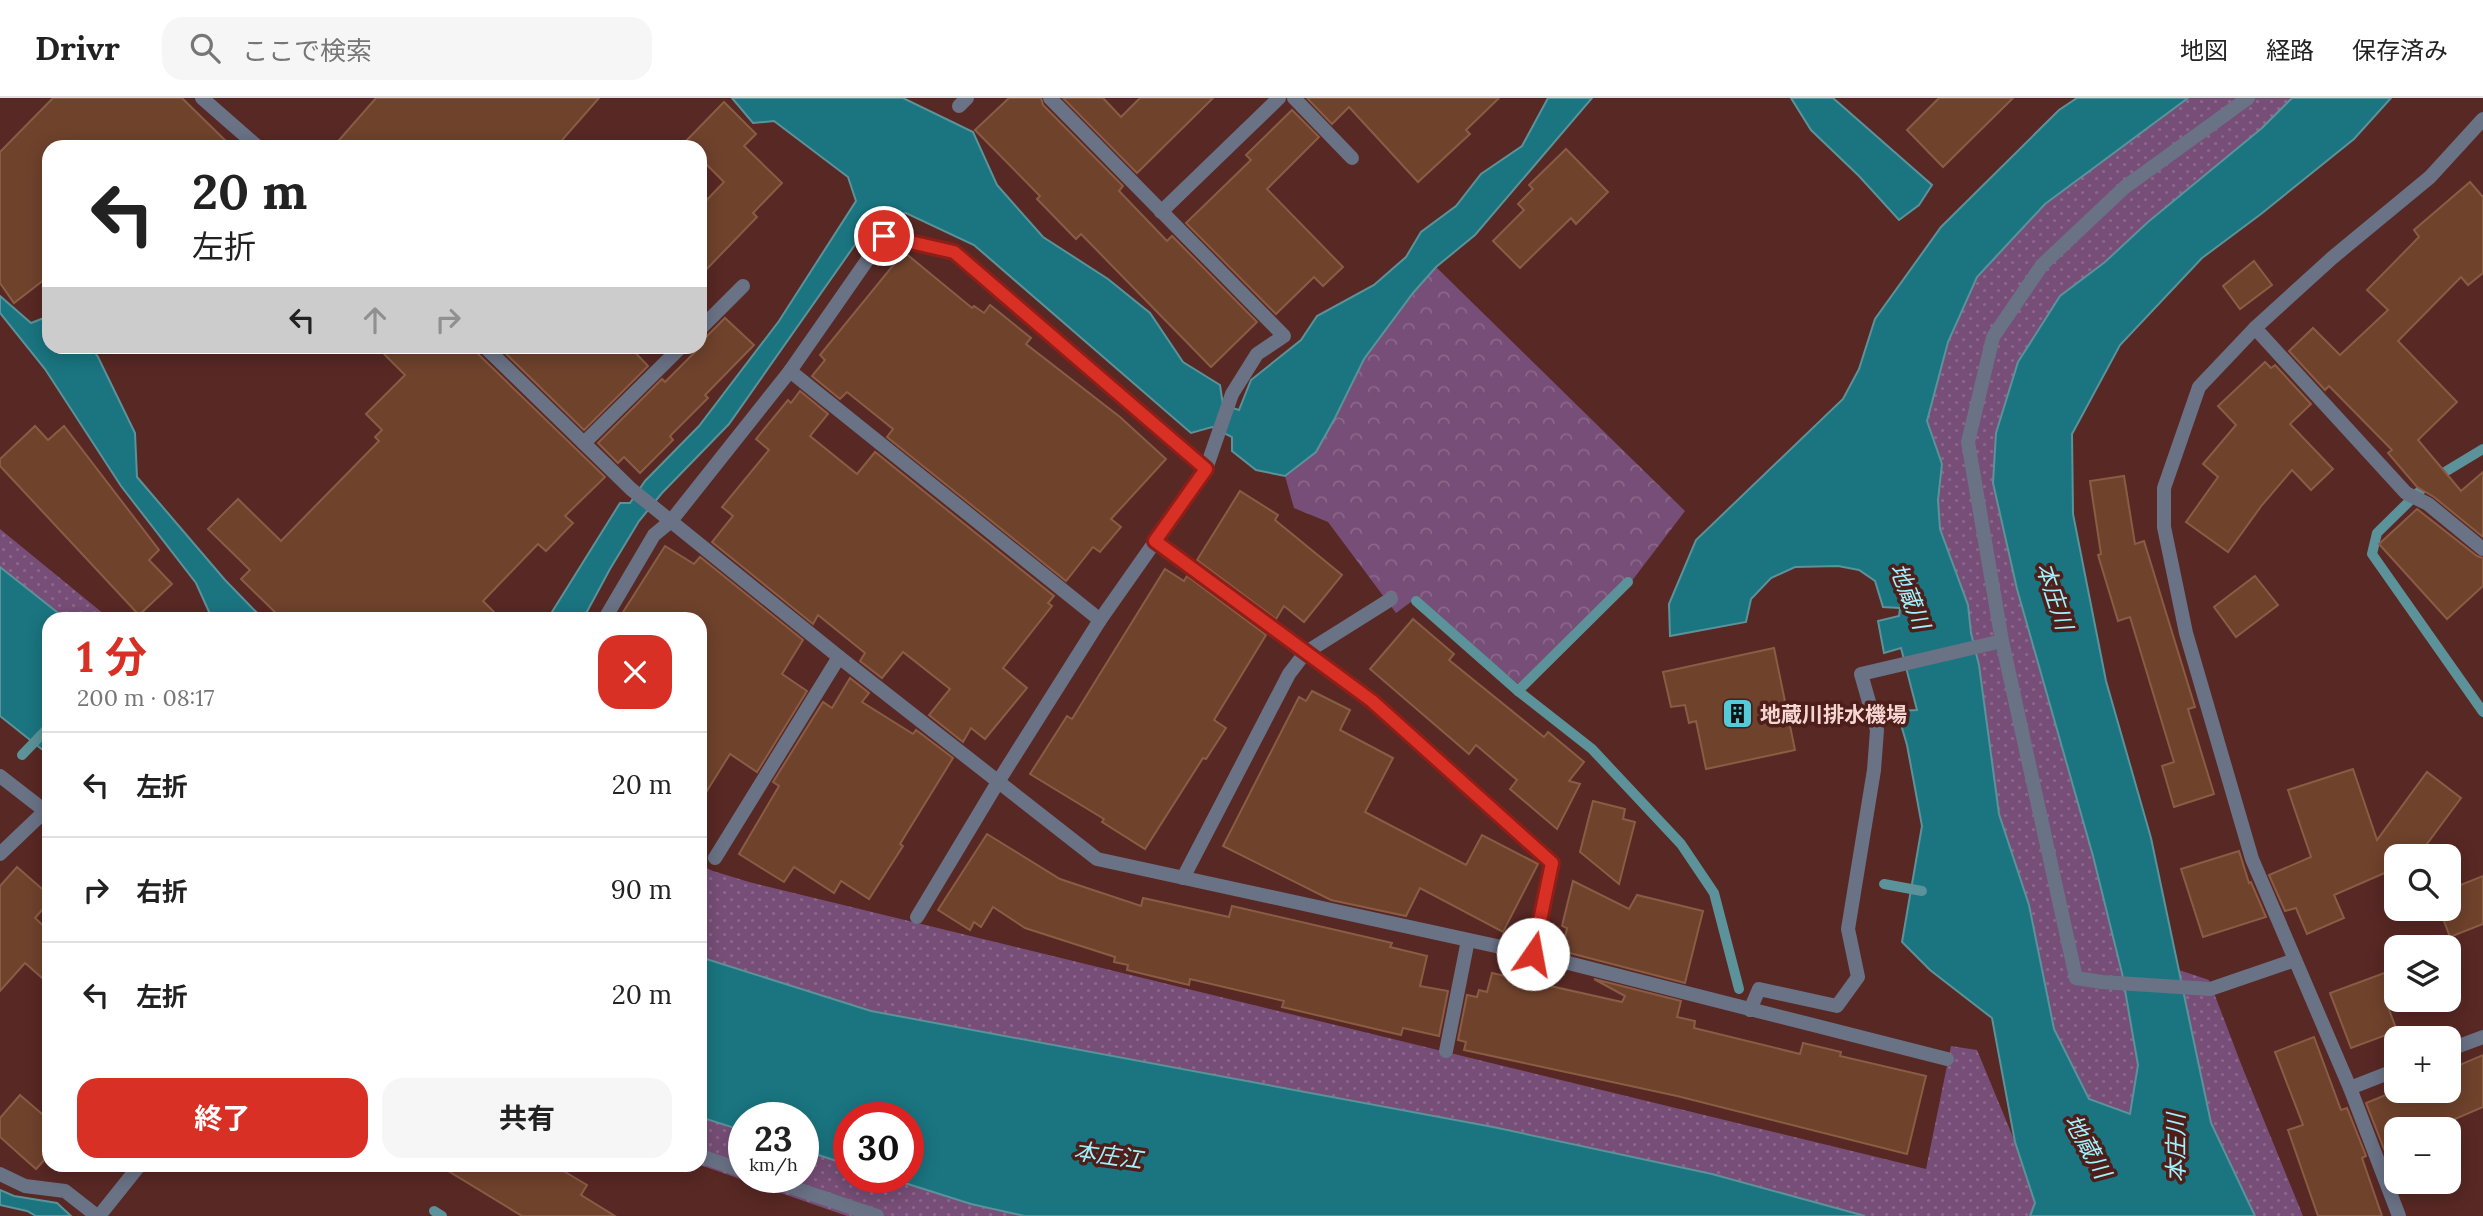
<!DOCTYPE html>
<html lang="ja">
<head>
<meta charset="utf-8">
<style>
	body { margin:0; font-family:Lora,"Noto Sans JP",serif; background:#f6f6f6; color:#222; height:100vh; display:flex; flex-direction:column; font-size:26px; white-space:nowrap }
	* { box-sizing:border-box; margin:0 }
	p { font-size:23px; color:#767676 }
	.icon { flex:none; width:38px; height:38px; fill:none; stroke:currentColor; stroke-width:2; stroke-linecap:round; stroke-linejoin:round }
	.map { position:relative; flex:1; overflow:hidden }
	.panel { position:absolute; left:42px; top:514px; width:665px; height:560px; display:flex; flex-direction:column; background:#fff; border-radius:21px; box-shadow:0 4px 18px #0003 }
	.panel>* { flex:none }
	.banner { position:absolute; left:42px; top:42px; width:665px; height:214px; border-radius:21px; box-shadow:0 4px 18px #0003; background:#fff; color:#222; overflow:hidden }
	.tools { position:absolute; left:2384px; top:746px; display:grid; gap:14px }
	.tools a { display:grid; place-items:center; width:77px; height:77px; border-radius:14px; background:#fff; box-shadow:0 4px 18px #0003; font-size:35px }
	.speed { position:absolute; left:728px; top:1004px; display:flex; gap:14px; font-size:35px; font-weight:700; text-align:center }
	.speed>* { display:grid; place-content:center; width:91px; height:91px; border-radius:50%; background:#fff; box-shadow:0 4px 18px #0003; line-height:1 }
	.speed small { font-size:18px; font-weight:400 }
	.speed .limit { border:10px solid #d22; background:#fff; color:#111 }
	.pin { position:absolute; display:grid; place-items:center; width:60px; height:60px; color:#fff; margin:-30px; border:4px solid #fff; border-radius:50%; box-shadow:0 2px 7px #0007 }
	.me { position:absolute; width:77px; margin:-38px; rotate:12deg; stroke-linejoin:round; filter:drop-shadow(0 0 5px #0008) }
	.turn { display:flex; align-items:center; gap:24px; height:147px; padding:0 35px; font-size:32px }
	.turn .icon { width:91px; height:91px; stroke-width:2.5 }
	.turn b { display:block; font-size:49px; line-height:60px }
	.lanes { display:flex; align-items:center; height:66px; padding:0 35px; background:#0003; justify-content:center; gap:35px; direction:ltr }
	.lanes .off { opacity:.35 }
	.round { display:grid; place-items:center; flex:none; width:74px; height:74px; border-radius:21px; background:#f6f6f6 }
	.headline { display:flex; align-items:center; justify-content:space-between; height:119px; padding:0 35px }
	h1 { font-size:42px; font-weight:700; line-height:52px; color:#d93025 }
	.action { display:flex; gap:14px; margin-top:auto; padding:14px 35px }
	.action a { flex:1; height:80px; border-radius:21px; background:#d93025; color:#fff; font-size:28px; font-weight:700; line-height:80px; text-align:center }
	.action a+a { background:#f6f6f6; color:#222 }
	ul { padding:0; list-style:none }
	li { display:flex; align-items:center; gap:21px; height:105px; padding:0 35px; border-top:2px solid #e0e0e0 }
	li div { flex:1 }
	li b { display:block; font-size:26px }
	li em { font-style:normal }
	header { display:flex; align-items:center; gap:42px; box-sizing:border-box; height:98px; padding:0 35px; background:#fff; border-bottom:2px solid #e0e0e0 }
	header strong { font-size:33px }
	nav { display:flex; gap:38px; margin-inline-start:auto; font-size:24px }
	.search { width:490px; height:63px; background:#f6f6f6; display:flex; align-items:center; gap:18px; box-sizing:border-box; padding:0 24px; border-radius:21px; color:#767676; font-size:26px }
	.map>svg:first-child { display:block }
	.grass { fill:url(#grass-dots) }
	.park { fill:url(#park-crowns) }
	.water { fill:#1a7580; stroke:#5c9299; stroke-width:2 }
	.lines { fill:none; stroke-linecap:round; stroke-linejoin:round }
	.stream { stroke:#5c9299; stroke-width:10 }
	.building { fill:#6f422c; stroke:#8b5c44; stroke-width:2 }
	.street { stroke:#6a7286; stroke-width:14 }
	.route-casing { stroke:#8d1f18; stroke-width:18 }
	.route { stroke:#d93025; stroke-width:12 }
	.labels { text-anchor:middle; dominant-baseline:central; stroke-width:7; stroke-linejoin:round; paint-order:stroke }
	.poi-label { font-size:21px; font-weight:bold; fill:#f6d6d2; stroke:#4d1e1a; text-anchor:start }
	.water-label { font-size:23px; font-style:italic; fill:#a2f2fd; stroke:#4d1e1a }
</style>
</head>
<body>
<header>
<strong>Drivr</strong>
<div class="search"><svg class="icon" aria-label="search" viewBox="0 0 24 24"><circle cx="10" cy="10" r="6"/><path d="M15 15l6 6"/></svg>ここで検索</div>
<nav><a>地図</a><a>経路</a><a>保存済み</a></nav>
</header>
<div class="map">
<svg width="2483" height="1118" viewBox="0 0 2483 1118">
	<defs>
		<pattern id="grass-dots" width="8" height="8" patternUnits="userSpaceOnUse" patternTransform="scale(1.75)"><rect width="8" height="8" fill="#774e77"/><path d="M2 2h.1M6 6h.1" fill="none" stroke="#8b6789" stroke-width="1.8" stroke-linecap="round"/></pattern>
		<pattern id="park-crowns" width="20" height="18" patternUnits="userSpaceOnUse" patternTransform="scale(1.75)"><rect width="20" height="18" fill="#774e77"/><path d="M2 6a3 3 0 1 1 6 0M12 15a3 3 0 1 1 6 0" fill="none" stroke="#8b6789"/></pattern>
	</defs>
	<rect width="100%" height="100%" fill="#582824"/>
	<!-- grass -->
	<g class="grass">
		<path d="M2188,0H2292L2262,30L2148,124L2105,164L2060,198L2093,758L2122,875L2138,967L2130,1016L2089,1001L2054,931L2029,807L1999,716L1979,567L1971,535L1968,507L1940,431L1938,402L1942,366L1927,323L1948,244L1977,179L2045,106Z"/>
		<path d="M0,431L110,521L62,518L0,469Z"/>
		<path d="M700,767L713,773L749,784L1926,1071L1951,948L1977,952L2015,1044L2035,1106L2030,1118H1865L1712,1076L1493,1029L871,913L700,859Z"/>
		<path d="M2179,872L2209,882L2243,971L2303,1118H2255L2211,1025Z"/>
		<path d="M700,1019L744,1033V1080H803V1052L849,1067V1080H889L971,1106L1025,1118H847L700,1067Z"/>
	</g>
	<!-- park -->
	<path class="park" d="M1436,169L1685,413L1628,488L1524,591L1415,501L1396,515L1328,424L1294,410L1285,378L1316,353L1335,320L1364,261L1413,195Z"/>
	<!-- water -->
	<g class="water">
		<path d="M732,0H903L973,34L997,87L1043,139L1108,181L1150,215L1183,264L1220,287L1223,307L1239,312L1251,282L1301,242L1317,218L1374,187L1406,159L1421,134L1456,108L1481,76L1522,48L1548,0H1592L1475,137L1436,169L1413,195L1364,261L1335,320L1316,354L1285,378L1256,372L1232,353V339L1212,329L1191,335L974,147L906,115L880,121L859,141L729,326L662,395L639,423L610,471L583,521L547,522L620,405H630L645,383L699,328L779,223L856,103L848,79L774,23L753,25Z"/>
		<path d="M1791,0H1833L1932,87L1919,107L1899,122L1859,78L1811,32Z"/>
		<path d="M2077,0H2188L2045,106L1977,179L1948,244L1927,323L1942,366L1938,402L1940,431L1968,507L1971,535L1979,567L1999,716L2029,807L2054,931L2089,1001L2130,1016L2138,967L2122,875L2093,758L2017,491L1993,385L1996,335L2018,264L2060,198L2105,164L2148,124L2262,30L2292,0H2391L2354,41L2261,116L2202,160L2120,247L2072,336L2073,416L2106,583L2151,740L2211,1025L2255,1118H2030L2035,1105L2015,1044L1992,920L1930,872L1902,844L1922,728L1907,647L1897,613L1917,612L1901,550L1884,555L1878,523L1899,518L1900,510L1883,509L1875,483L1859,472L1838,468L1795,469L1771,480L1751,501L1746,524L1670,538L1669,506L1696,442L1843,301L1859,271L1875,221L1941,129L2059,12Z"/>
		<path d="M0,198L31,225L49,218V248L91,249L98,259L135,335L137,379L225,482L263,521H217L210,516L196,485L121,388L45,271L0,215Z"/>
		<path d="M0,469L62,518L85,519L89,521L49,522V657L0,618Z"/>
		<path d="M700,859L871,913L1493,1029L1712,1076L1865,1118H1025L971,1106L889,1080H908V1020H849V1067L803,1052V1020H744V1033L700,1019Z"/>
		<path d="M0,1092L14,1098L57,1105L71,1118H36L27,1113L0,1107Z"/>
	</g>
	<g class="lines">
		<!-- stream -->
		<g class="stream">
			<path d="M2483,351L2430,383L2377,435L2372,456L2483,614"/>
			<path d="M1416,503L1518,593L1628,484"/>
			<path d="M1518,593L1592,651L1681,746L1714,795L1739,891"/>
			<path d="M22,657L49,629"/>
			<path d="M1884,786L1922,793"/>
			<path d="M434,1113L442,1118"/>
		</g>
	</g>
	<!-- building -->
	<g class="building">
		<path d="M53,0H182L232,49H49V178L14,205L0,185V54Z"/>
		<path d="M376,0H599L556,49H333Z"/>
		<path d="M1009,0H1041L1043,7L1123,88L1119,93L1167,143L1172,138L1257,224L1211,269L1081,136L1076,141L1037,101L1040,98L975,32Z"/>
		<path d="M1063,0H1103L1121,19L1140,0H1213L1137,75Z"/>
		<path d="M1307,0H1499L1466,32L1470,36L1418,84L1349,9L1332,26Z"/>
		<path d="M1939,0H2013L1943,69L1907,32Z"/>
		<path d="M724,4L756,36L744,48L782,85L753,115L757,119L700,178V109L724,84L700,60V49H688L684,45Z"/>
		<path d="M1292,12L1319,39L1267,91L1343,169L1323,188L1314,179L1276,216L1186,125L1251,62L1246,57Z"/>
		<path d="M1566,51L1608,94L1576,126L1571,120L1520,170L1493,143L1524,112L1518,106L1533,91L1529,87Z"/>
		<path d="M2470,84L2483,99V175L2468,187L2461,179L2398,243L2457,304L2418,342L2461,393L2483,374V439L2434,399L2417,389L2388,355L2392,352L2329,288L2325,292L2289,253L2313,230L2340,257L2388,212L2367,192L2419,139L2414,132Z"/>
		<path d="M904,154L972,210L974,208L984,215L990,207L1031,240L1026,246L1120,319L1166,361L1111,421L1121,429L1100,454L1093,449L1066,483L887,339L893,331L847,294L840,301L812,278L825,262L820,257Z"/>
		<path d="M2254,163L2272,187L2240,211L2223,188Z"/>
		<path d="M725,220L754,247L705,297L708,300L670,338L673,342L640,375L624,359L618,365L598,345L662,281L665,284L700,249V240L707,238Z"/>
		<path d="M376,248H475L477,255L605,379L565,418L573,425L546,453L538,446L483,503L502,522H283L241,481L250,472L208,431L238,401L281,443L379,343L375,339L382,332L366,316L405,277Z"/>
		<path d="M498,248H629L648,268L584,332Z"/>
		<path d="M2265,264L2271,270L2275,267L2311,306L2290,326L2333,371L2311,392L2292,372L2262,407L2228,454L2186,424L2218,379L2203,366L2236,327L2218,308Z"/>
		<path d="M800,293L828,316L810,338L857,376L875,354L1054,498L1048,505L1052,508L1003,570L1027,590L985,641L971,630L963,644L929,617L950,591L903,554L882,580L860,563L865,555L818,517L813,526L712,444L733,418L722,409L769,352L756,341L788,302L791,305Z"/>
		<path d="M35,328L48,342L64,328L159,452L149,462L172,486L139,517L0,368V361Z"/>
		<path d="M2124,378L2135,446L2144,443L2195,609L2188,611L2214,696L2174,709L2162,668L2174,664L2130,519L2118,523L2098,457L2101,456L2090,383Z"/>
		<path d="M1240,393L1278,417L1275,422L1342,477L1304,524L1284,508L1276,521L1197,462Z"/>
		<path d="M2417,411L2477,458L2483,460V488L2447,521L2379,446Z"/>
		<path d="M665,448L694,466L700,459L803,542L782,576L807,593L757,674L730,656L700,704V522H618Z"/>
		<path d="M1165,471L1184,483L1187,478L1266,537L1214,622L1226,630L1206,661L1203,660L1145,751L1102,724L1104,721L1030,676L1067,618L1072,621Z"/>
		<path d="M2255,478L2278,507L2236,539L2214,509Z"/>
		<path d="M1413,521L1454,556L1449,562L1544,639L1548,634L1584,664L1569,683L1580,686L1557,731L1510,691L1517,682L1476,647L1469,656L1370,571Z"/>
		<path d="M1774,550L1795,652L1706,671L1696,623L1689,625L1685,607L1671,609L1663,574Z"/>
		<path d="M850,580L869,595L862,604L913,636L916,632L953,660L900,746L903,748L869,801L841,783L834,795L794,769L784,784L739,756L779,688L773,684L823,604L832,610Z"/>
		<path d="M1312,593L1350,612L1340,632L1393,660L1365,714L1466,767L1482,737L1538,766L1503,834L1420,790L1406,818L1331,802L1223,748L1299,599L1306,603Z"/>
		<path d="M2353,671L2377,742L2427,674L2461,700L2418,758H2396V770L2334,797L2344,820L2307,836L2296,810L2285,813L2269,777L2311,759L2288,692Z"/>
		<path d="M1593,703L1625,711L1623,721L1635,724L1619,786L1580,754Z"/>
		<path d="M987,736L1060,781L1141,808L1143,800L1229,819L1232,808L1392,845L1390,849L1427,858L1420,888L1448,893L1439,938L1403,930L1401,937L1282,909L1284,903L1190,881L1189,887L1127,872L1128,867L1114,864L1115,859L1025,830L993,809L981,829L974,824L970,832L938,812Z"/>
		<path d="M2239,753L2249,785L2251,784L2266,819L2203,839L2181,771Z"/>
		<path d="M17,769L49,797V804L35,820L49,833V886L25,865L0,893V788Z"/>
		<path d="M2483,778V826L2450,839L2439,810H2448V792Z"/>
		<path d="M1573,783L1629,811L1637,797L1703,813L1685,885L1562,853L1567,830L1562,828Z"/>
		<path d="M2387,874L2398,902L2387,906L2397,933L2351,950L2330,895Z"/>
		<path d="M1492,875L1622,904L1625,898L1594,881L1681,903L1677,919L1695,923L1694,930L1800,956L1803,945L1841,954L1840,958L1926,978L1907,1056L1677,998L1464,952L1466,944L1458,942L1467,897L1477,899L1479,892L1487,894Z"/>
		<path d="M2314,939L2341,1012L2347,1010L2366,1058L2362,1060L2382,1118H2318L2288,1032L2303,1027L2275,954Z"/>
		<path d="M2483,957V1009L2432,1031H2396V1046L2384,1051L2366,1005L2398,992H2448V972Z"/>
		<path d="M20,997L49,1022V1057L36,1071L0,1039V1020Z"/>
		<path d="M440,1068H555L587,1087L581,1097L615,1118H522Z"/>
	</g>
	<g class="lines">
		<!-- street -->
		<g class="street">
			<path d="M202,0L258,49"/>
			<path d="M1050,0L1284,238L1257,256L1232,296L1206,371"/>
			<path d="M1294,0L1352,60"/>
			<path d="M2248,0L2125,89L2042,167L1993,239L1968,344L2002,543L2076,880L2102,884L2210,891L2295,862"/>
			<path d="M959,8L967,0"/>
			<path d="M1161,114L1279,0"/>
			<path d="M2255,230L2406,395L2428,406L2483,451"/>
			<path d="M700,231L743,188"/>
			<path d="M484,248L631,391L839,559L1097,761L1533,856L1947,961"/>
			<path d="M790,273L1100,522"/>
			<path d="M584,345L682,248"/>
			<path d="M1155,443L1372,603L1552,765L1533,856"/>
			<path d="M604,522L654,437L671,423L790,273L884,138L954,154L1206,371L1100,522L998,684L917,819"/>
			<path d="M0,678L49,716"/>
			<path d="M0,756L45,713"/>
			<path d="M715,760L839,559"/>
			<path d="M1183,780L1289,576L1305,555L1391,501"/>
			<path d="M1750,912L1759,891L1837,908L1858,879L1848,831L1874,672L1877,632L1861,576L2002,543"/>
			<path d="M2448,952L2483,939"/>
			<path d="M1446,953L1468,842"/>
			<path d="M2350,990L2396,972"/>
			<path d="M700,1058L744,1073"/>
			<path d="M0,1076L25,1088L65,1093L97,1118"/>
			<path d="M764,1080L877,1118"/>
			<path d="M99,1118L139,1068"/>
			<path d="M2399,1118L2350,990L2252,761L2186,535L2164,429V390L2199,289L2255,230L2332,160L2430,79L2483,21"/>
		</g>
	</g>
	<g class="lines">
		<defs>
			<path id="route" d="M884,138L954,154L1206,371L1155,443L1372,603L1552,765L1533,856"/>
		</defs>
		<!-- route casing -->
		<use href="#route" class="route-casing"/>
		<!-- route -->
		<use href="#route" class="route"/>
	</g>
	<!-- icons -->
	<defs>
		<symbol id="building-square" viewBox="-11 -11 22 22"><rect x="-9" y="-9" width="18" height="18" rx="4" fill="#53cbda" stroke="#4d1e1a"/><path d="M-4-6H4V6H1V3H-1V6H-4ZM-2.5-4.3h1.7v1.8h-1.7ZM.8-4.3h1.7v1.8H.8ZM-2.5-1h1.7V.8h-1.7ZM.8-1h1.7V.8H.8Z" fill="#111"/></symbol>
	</defs>
	<g fill-rule="evenodd">
		<use href="#building-square" x="1720" y="598" width="35" height="35"/>
	</g>
	<g class="labels">
		<!-- poi labels -->
		<g class="poi-label">
			<text x="1760" y="616">地蔵川排水機場</text>
		</g>
		<!-- water labels -->
		<g class="water-label">
			<text transform="translate(1910 498) rotate(68)">地蔵川</text>
			<text transform="translate(2055 498) rotate(72)">本庄川</text>
			<text transform="translate(2088 1048) rotate(61)">地蔵川</text>
			<text transform="translate(2175 1050) rotate(-90)">本庄川</text>
			<text transform="translate(1108 1057) rotate(8)">本庄江</text>
		</g>
	</g>
</svg>
<div class="tools">
<a><svg class="icon" aria-label="search" viewBox="0 0 24 24"><circle cx="10" cy="10" r="6"/><path d="M15 15l6 6"/></svg></a>
<a><svg class="icon" aria-label="layers" viewBox="0 0 24 24"><path d="M12 4l9 5-9 5-9-5zM3 14l9 5 9-5"/></svg></a>
<a>+</a>
<a>−</a>
</div>
<div class="speed"><div>23<small>km/h</small></div><div class="limit">30</div></div>
<div class="pin" style="left:884px;top:138px;background:#d93025"><svg class="icon" aria-label="arrive" viewBox="0 0 24 24"><path d="M6 21V4h12l-3 4 3 4H6"/></svg></div>
<svg class="me" style="left:1533px;top:856px" viewBox="-20 -20 40 40"><circle r="19" fill="#fff"/><path d="M0-13L10 11 0 6-10 11z" fill="#d93025"/></svg>
<div class="banner">
<div class="turn"><svg class="icon" aria-label="left" viewBox="0 0 24 24"><path d="M17 20v-9H6M10 6l-5 5 5 5"/></svg><div><b>20 m</b>左折</div></div>
<div class="lanes"><svg class="icon" aria-label="left" viewBox="0 0 24 24"><path d="M17 20v-9H6M10 6l-5 5 5 5"/></svg><svg class="icon off" aria-label="ahead" viewBox="0 0 24 24"><path d="M12 20V5M6 11l6-6 6 6"/></svg><svg class="icon off" aria-label="right" viewBox="0 0 24 24"><path d="M7 20v-9h11M14 6l5 5-5 5"/></svg></div>
</div>
<section class="panel">
<div class="headline"><div><h1>1 分</h1><p>200 m · 08:17</p></div><a class="round" style="background:#d93025;color:#fff"><svg class="icon" aria-label="close" viewBox="0 0 24 24"><path d="M6 6l12 12M18 6L6 18"/></svg></a></div>
<ul>
<li><svg class="icon" aria-label="left" viewBox="0 0 24 24"><path d="M17 20v-9H6M10 6l-5 5 5 5"/></svg><div><b>左折</b></div><em>20 m</em></li>
<li><svg class="icon" aria-label="right" viewBox="0 0 24 24"><path d="M7 20v-9h11M14 6l5 5-5 5"/></svg><div><b>右折</b></div><em>90 m</em></li>
<li><svg class="icon" aria-label="left" viewBox="0 0 24 24"><path d="M17 20v-9H6M10 6l-5 5 5 5"/></svg><div><b>左折</b></div><em>20 m</em></li>
</ul>
<div class="action"><a>終了</a><a>共有</a></div>
</section>
</div>
</body>
</html>
